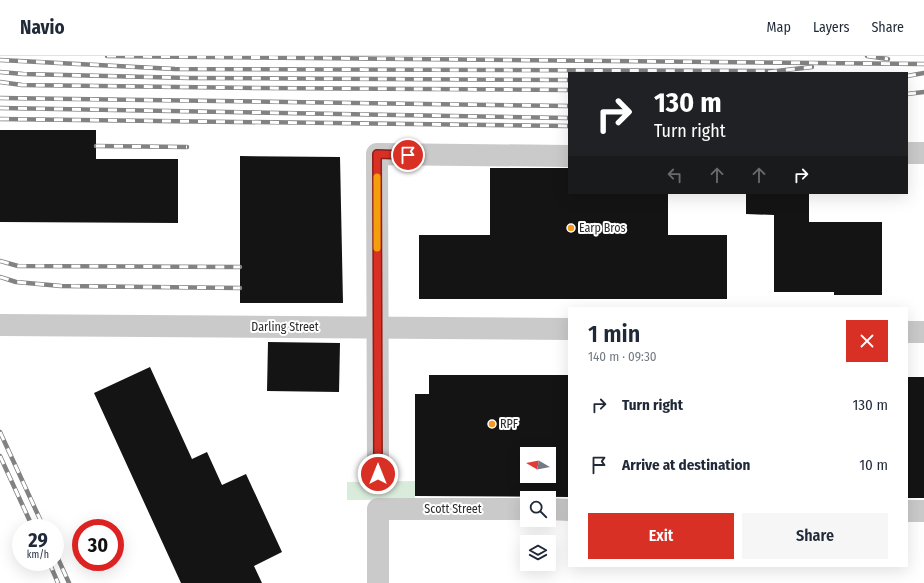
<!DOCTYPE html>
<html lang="en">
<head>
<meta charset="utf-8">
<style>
	body { margin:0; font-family:"Fira Sans Condensed",sans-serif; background:#f6f6f7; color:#1f2937; height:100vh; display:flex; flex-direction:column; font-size:15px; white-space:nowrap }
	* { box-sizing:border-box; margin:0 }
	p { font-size:13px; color:#747a83 }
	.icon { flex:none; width:22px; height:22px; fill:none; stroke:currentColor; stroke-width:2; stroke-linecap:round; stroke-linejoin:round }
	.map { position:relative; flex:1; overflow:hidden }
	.details { position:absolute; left:568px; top:251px; width:340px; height:260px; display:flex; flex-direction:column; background:#fff; border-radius:0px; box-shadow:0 4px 16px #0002 }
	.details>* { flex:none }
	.top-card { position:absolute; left:568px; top:16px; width:340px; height:122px; border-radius:0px; box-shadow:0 4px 16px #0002; background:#202124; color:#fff; overflow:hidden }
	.needle { width:26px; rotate:279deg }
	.tools { position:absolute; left:520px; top:391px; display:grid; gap:8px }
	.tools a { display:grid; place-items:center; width:36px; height:36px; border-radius:0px; background:#fff; box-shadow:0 4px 16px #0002; font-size:20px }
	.speed { position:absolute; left:12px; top:463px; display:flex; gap:8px; font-size:20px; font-weight:700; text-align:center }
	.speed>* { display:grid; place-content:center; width:52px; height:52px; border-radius:50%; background:#fff; box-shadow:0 4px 16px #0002; line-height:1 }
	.speed small { font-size:10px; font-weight:400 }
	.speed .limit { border:6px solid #d22; background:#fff; color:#111 }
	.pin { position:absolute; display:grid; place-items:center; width:34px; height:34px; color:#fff; margin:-17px; border:2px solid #fff; border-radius:50%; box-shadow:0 1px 4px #0007 }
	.me { position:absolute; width:44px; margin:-22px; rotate:0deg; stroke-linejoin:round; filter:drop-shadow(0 0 3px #0008) }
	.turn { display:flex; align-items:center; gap:14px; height:84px; padding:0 20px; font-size:18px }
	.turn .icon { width:52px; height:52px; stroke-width:2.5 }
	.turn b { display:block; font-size:28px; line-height:34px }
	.lanes { display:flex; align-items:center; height:38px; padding:0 20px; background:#0003; justify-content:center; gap:20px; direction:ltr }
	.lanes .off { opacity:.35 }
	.round { display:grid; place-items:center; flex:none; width:42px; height:42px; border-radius:0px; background:#f6f6f7 }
	.overview { display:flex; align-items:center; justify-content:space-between; height:68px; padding:0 20px }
	h1 { font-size:24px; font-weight:600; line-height:30px }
	.cta { display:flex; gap:8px; margin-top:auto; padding:8px 20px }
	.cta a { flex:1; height:46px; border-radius:0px; background:#d93025; color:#fff; font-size:16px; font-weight:600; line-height:46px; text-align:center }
	.cta a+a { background:#f6f6f7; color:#1f2937 }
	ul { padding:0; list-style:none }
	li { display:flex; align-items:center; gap:12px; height:60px; padding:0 20px }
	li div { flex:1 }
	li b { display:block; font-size:15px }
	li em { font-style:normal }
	header { display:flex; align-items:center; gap:24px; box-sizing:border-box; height:56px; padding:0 20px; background:#fff; border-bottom:1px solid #e0e1e3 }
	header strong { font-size:19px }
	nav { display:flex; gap:22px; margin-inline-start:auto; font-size:14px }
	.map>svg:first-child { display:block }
	.green { fill:#d9ecdb }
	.building { fill:#141414; fill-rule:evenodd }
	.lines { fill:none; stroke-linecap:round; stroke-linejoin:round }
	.minor { stroke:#cacaca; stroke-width:22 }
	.rail-casing { stroke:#828282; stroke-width:4.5 }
	.rail { stroke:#fff; stroke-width:3; stroke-dasharray:9; stroke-linecap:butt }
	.route-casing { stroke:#8d1f18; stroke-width:10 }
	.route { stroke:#d93025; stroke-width:7 }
	.slow { stroke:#f59e0b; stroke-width:7 }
	.poi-dot { fill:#f19922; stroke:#fff; stroke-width:1.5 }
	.labels { text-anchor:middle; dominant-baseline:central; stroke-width:4; stroke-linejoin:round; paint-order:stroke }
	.poi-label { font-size:12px; fill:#2d2d2d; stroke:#fff; text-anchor:start }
	.street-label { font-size:12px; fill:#2d2d2d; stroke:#fff }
</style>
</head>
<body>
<header>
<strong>Navio</strong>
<nav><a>Map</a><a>Layers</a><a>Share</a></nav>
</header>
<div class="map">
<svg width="924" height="527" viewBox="0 0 924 527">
	<rect width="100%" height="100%" fill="#fff"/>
	<!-- green -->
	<path class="green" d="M415,425V444H347V426Z"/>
	<!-- building -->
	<g class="building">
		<path d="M0,74H96V103H178V167L0,166Z"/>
		<path d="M240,100L340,101L343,247H240Z"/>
		<path d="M490,112H569V137H668V179H727V243H419V179H490Z"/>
		<path d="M746,137H809V166H882V239H834V236H774V159L746,158Z"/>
		<path d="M268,286L340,287L339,336L267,335Z"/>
		<path d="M150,311L192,403L207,396L222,429L246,418L282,496L254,510L262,527H181L94,337Z"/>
		<path d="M429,319H569V441L415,440V338H429ZM527,398H549V420H527Z"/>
		<rect x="907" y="321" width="17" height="121"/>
	</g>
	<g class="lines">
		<!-- minor -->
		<g class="minor">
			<path d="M907,97H924"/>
			<path d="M0,269L569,273"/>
			<path d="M907,276H924"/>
			<path d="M378,418L377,98L569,100"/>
			<path d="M549,453L569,454"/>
			<path d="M907,455H924"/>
			<path d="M378,527V453H527"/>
		</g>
		<defs>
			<g id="rail">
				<path d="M107,0L924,8"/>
				<path d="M867,0L888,3"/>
				<path d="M0,4L175,13L774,15"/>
				<path d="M0,16L23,18L190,22L569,24"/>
				<path d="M768,16L812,11"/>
				<path d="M907,20L924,17"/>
				<path d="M0,26L22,29L258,32L569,34"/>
				<path d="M907,38L924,36"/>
				<path d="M0,42L569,50"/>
				<path d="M0,52L569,62"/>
				<path d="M0,63L569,70"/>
				<path d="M96,90L187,91"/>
				<path d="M0,205L18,210L240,211"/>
				<path d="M0,221L16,226L61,230L240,232"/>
				<path d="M0,376L44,472"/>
				<path d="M0,400L33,472"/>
				<path d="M55,496L69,527"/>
				<path d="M49,506L58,527"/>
			</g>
		</defs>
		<!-- rail casing -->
		<use href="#rail" class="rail-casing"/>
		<!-- rail -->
		<use href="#rail" class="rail"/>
	</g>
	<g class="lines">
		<defs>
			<path id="route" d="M378,418L377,98L408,99"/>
		</defs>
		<!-- route casing -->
		<use href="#route" class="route-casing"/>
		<!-- route -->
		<use href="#route" class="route"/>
		<!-- slow -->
		<path class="slow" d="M377,121V192"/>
	</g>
	<!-- markers -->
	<g class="poi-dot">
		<circle cx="571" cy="172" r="4"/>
		<circle cx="492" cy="368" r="4"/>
	</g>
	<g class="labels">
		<!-- poi labels -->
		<g class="poi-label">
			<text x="579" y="172">Earp Bros</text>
			<text x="500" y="368">RPF</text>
		</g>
		<!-- street labels -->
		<g class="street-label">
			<text x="285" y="271">Darling Street</text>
			<text x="453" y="453">Scott Street</text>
		</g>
	</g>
</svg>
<div class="tools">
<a><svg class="needle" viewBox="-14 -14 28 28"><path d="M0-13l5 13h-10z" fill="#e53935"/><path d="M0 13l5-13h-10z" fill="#747a83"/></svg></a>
<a><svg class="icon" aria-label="search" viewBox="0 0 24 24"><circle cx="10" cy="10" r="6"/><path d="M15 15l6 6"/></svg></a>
<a><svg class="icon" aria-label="layers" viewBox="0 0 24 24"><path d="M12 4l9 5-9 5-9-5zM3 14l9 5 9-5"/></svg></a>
</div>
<div class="speed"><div>29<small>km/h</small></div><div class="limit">30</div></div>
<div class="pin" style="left:408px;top:99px;background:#d93025"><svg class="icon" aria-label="arrive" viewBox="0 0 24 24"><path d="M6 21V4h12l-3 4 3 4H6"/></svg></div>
<svg class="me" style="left:378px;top:418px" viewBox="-20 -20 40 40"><circle r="17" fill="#d93025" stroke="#fff" stroke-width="3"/><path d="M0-11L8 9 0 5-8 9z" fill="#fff"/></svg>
<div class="top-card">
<div class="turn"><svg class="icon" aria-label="right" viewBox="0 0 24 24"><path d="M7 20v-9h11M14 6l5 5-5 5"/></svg><div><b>130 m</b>Turn right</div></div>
<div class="lanes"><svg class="icon off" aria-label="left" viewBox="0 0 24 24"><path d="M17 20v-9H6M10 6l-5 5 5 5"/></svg><svg class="icon off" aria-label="ahead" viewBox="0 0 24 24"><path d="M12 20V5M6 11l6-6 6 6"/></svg><svg class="icon off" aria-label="ahead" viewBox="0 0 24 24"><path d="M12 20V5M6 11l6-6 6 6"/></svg><svg class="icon" aria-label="right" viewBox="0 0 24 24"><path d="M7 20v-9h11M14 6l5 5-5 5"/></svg></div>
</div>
<section class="details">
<div class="overview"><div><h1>1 min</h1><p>140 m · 09:30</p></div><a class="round" style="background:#d93025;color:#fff"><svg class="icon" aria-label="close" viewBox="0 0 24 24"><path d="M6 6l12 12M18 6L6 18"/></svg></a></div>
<ul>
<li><svg class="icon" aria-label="right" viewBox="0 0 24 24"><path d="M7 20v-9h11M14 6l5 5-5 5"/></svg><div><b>Turn right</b></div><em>130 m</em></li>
<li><svg class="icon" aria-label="arrive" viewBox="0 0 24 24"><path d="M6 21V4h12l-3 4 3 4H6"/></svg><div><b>Arrive at destination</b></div><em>10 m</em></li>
</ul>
<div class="cta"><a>Exit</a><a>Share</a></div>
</section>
</div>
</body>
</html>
